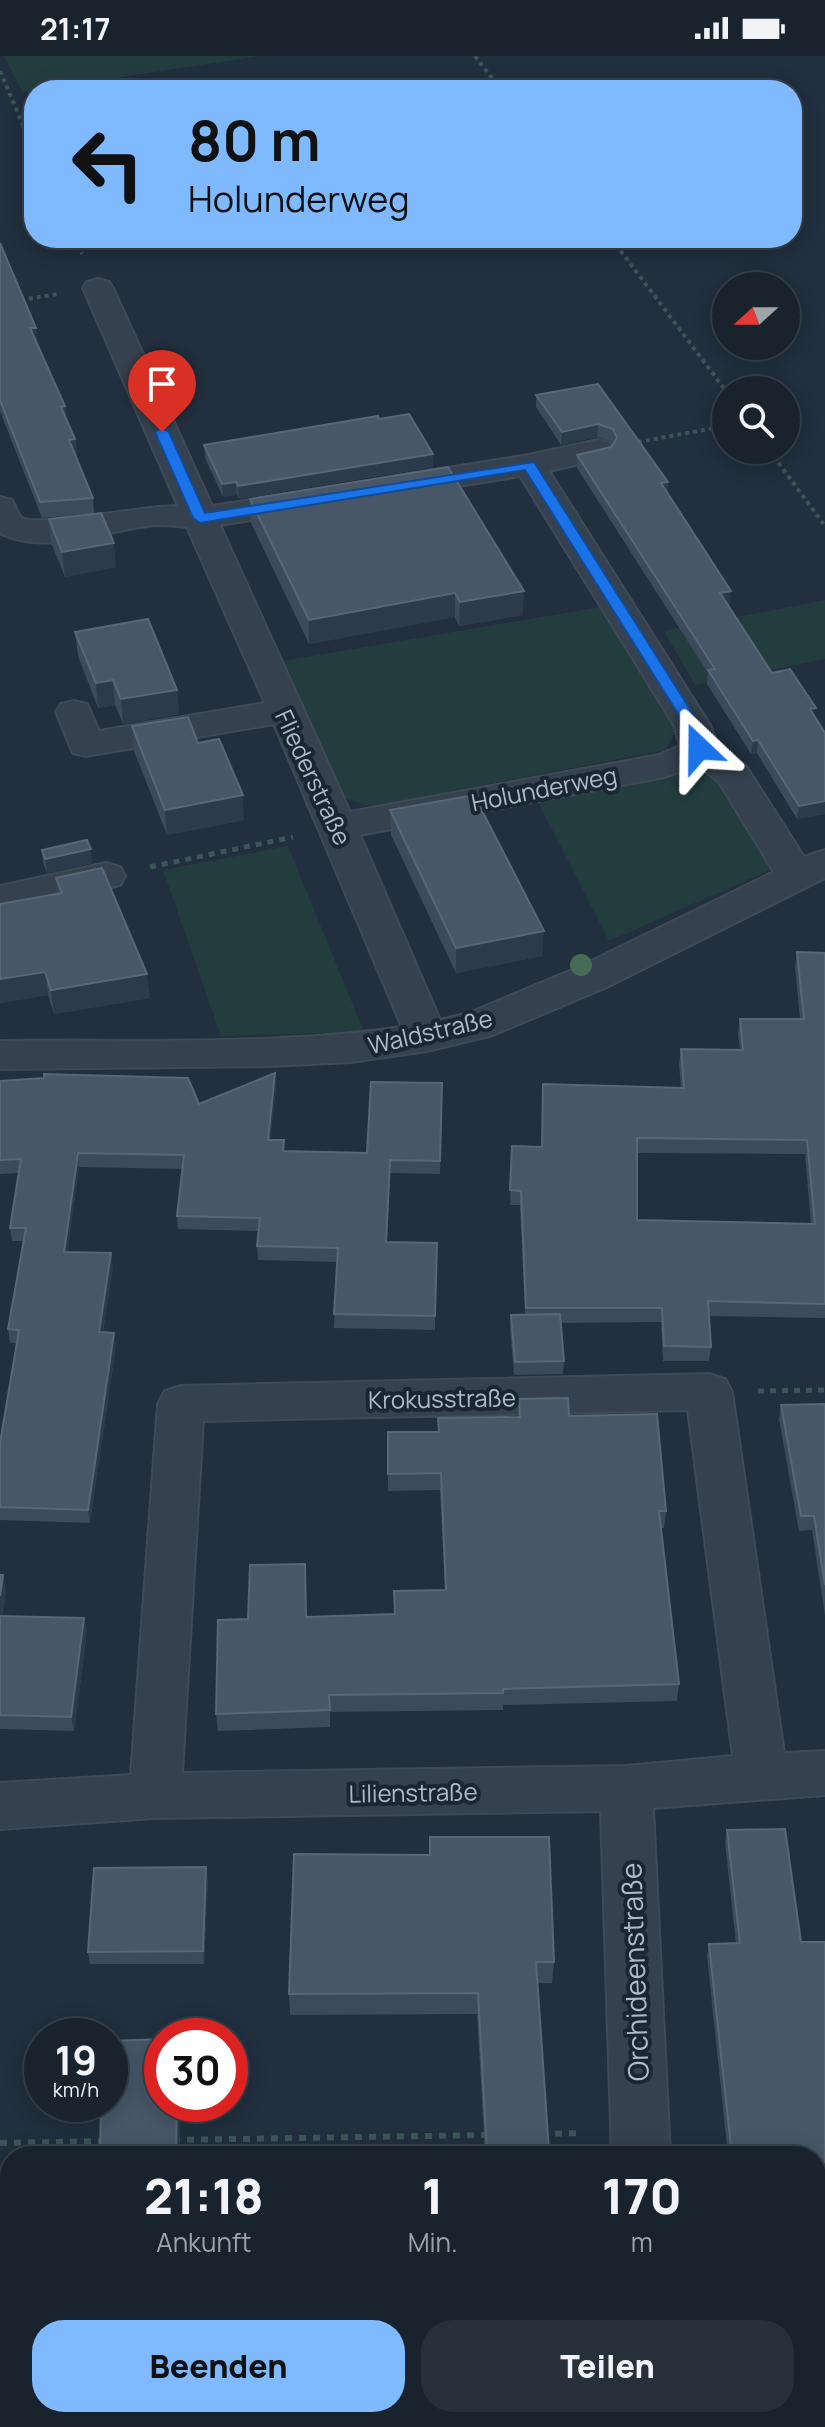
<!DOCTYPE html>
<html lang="de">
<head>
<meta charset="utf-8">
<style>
	body { margin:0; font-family:Manrope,sans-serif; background:#262f3a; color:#f1f3f6; height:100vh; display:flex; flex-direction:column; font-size:30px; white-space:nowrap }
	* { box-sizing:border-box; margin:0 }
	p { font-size:26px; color:#9fa4aa }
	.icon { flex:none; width:44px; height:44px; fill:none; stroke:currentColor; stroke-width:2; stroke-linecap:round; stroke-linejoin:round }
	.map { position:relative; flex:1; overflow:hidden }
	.details { position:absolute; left:0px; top:2090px; width:826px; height:282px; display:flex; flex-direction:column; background:#19232e; border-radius:32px 32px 0 0; box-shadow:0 4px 20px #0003,0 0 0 2px #37404a }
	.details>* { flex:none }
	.guide { position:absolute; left:24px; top:24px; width:778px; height:168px; border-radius:32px; box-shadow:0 4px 20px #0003,0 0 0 2px #37404a; background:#7fb9ff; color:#111; overflow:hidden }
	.needle { width:52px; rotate:249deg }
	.fabs { position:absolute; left:712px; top:216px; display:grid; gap:16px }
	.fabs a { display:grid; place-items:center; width:88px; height:88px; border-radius:50%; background:#19232e; box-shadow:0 4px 20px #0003,0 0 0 2px #37404a; font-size:40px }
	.speed { position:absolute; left:24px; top:1962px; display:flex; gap:16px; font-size:40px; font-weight:700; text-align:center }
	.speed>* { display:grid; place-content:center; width:104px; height:104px; border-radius:50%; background:#19232e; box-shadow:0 4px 20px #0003,0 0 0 2px #37404a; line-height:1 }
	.speed small { font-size:20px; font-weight:400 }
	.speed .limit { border:12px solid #d22; background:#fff; color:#111 }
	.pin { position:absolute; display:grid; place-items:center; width:68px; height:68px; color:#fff; margin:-82px -34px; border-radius:50% 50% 50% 0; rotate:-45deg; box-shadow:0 0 8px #0007 }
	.pin .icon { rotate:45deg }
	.me { position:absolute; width:88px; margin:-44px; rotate:337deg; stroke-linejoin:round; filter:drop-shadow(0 0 6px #0008) }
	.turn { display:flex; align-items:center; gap:28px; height:168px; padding:0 32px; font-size:36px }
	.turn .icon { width:104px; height:104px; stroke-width:2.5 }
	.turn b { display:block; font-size:56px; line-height:68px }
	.eta { display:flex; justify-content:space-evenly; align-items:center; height:136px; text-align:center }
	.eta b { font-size:48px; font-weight:800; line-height:56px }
	.cta { display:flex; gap:16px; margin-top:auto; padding:16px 32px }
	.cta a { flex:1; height:92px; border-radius:32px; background:#7fb9ff; color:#111; font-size:32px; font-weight:800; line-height:92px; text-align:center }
	.cta a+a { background:#262f3a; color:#f1f3f6 }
	.status { display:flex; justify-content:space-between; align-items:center; height:56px; padding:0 40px; background:#19232e; direction:ltr }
	.status svg { height:22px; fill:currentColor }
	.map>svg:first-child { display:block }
	.green { fill:#233d3f }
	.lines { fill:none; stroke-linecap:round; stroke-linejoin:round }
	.minor-casing { stroke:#3e4a56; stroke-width:4 }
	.path-far2 { stroke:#3c5657; stroke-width:4; stroke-dasharray:4 4; stroke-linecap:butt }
	.path-far1 { stroke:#3c5657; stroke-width:5; stroke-dasharray:6 6; stroke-linecap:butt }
	.path { stroke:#3c5657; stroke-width:6; stroke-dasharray:7 7; stroke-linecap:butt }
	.minor { fill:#35414e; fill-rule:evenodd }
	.tree { fill:#466c58 }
	.wall { fill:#3b4b5c; fill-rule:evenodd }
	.shaded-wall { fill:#2b3b4b }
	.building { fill:#475768; stroke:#586777; stroke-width:2; fill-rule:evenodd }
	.route { fill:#1a73e8; stroke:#114b97; stroke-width:2 }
	.labels { text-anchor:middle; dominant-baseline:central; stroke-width:8; stroke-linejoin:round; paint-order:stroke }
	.street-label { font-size:24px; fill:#b0bbc9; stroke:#1a2632 }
	.near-street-label { font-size:28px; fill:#b0bbc9; stroke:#1a2632 }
</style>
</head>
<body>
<div class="status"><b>21:17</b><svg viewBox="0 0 49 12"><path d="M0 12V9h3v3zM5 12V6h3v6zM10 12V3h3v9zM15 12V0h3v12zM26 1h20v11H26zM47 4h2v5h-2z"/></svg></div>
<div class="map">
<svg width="825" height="2371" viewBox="0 0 825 2371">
	<rect width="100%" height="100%" fill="#212f3e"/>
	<!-- green -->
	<g class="green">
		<path d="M4,0H261L22,36Z"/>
		<path d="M825,544V603L695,629L664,575Z"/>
		<path d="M606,550L676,673L666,694L369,751L341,740L277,606Z"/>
		<path d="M703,713L721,720L775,812L609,885L538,746Z"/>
		<path d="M288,790L364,976L221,980L163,814Z"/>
	</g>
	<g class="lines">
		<defs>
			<g id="minor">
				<path d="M98,223L109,226L113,232L212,450L309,435L321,438L326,445L321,452L309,455L220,469L350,756L659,699L680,690L674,669L520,420L397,440L385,437L380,430L385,423L397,420L529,399L598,384L610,387L614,394L610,401L549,415L710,669L717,688L746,710L804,801L825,794V822L607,931L493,979L427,995L351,1006L271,1010L0,1013V985C134,983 270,990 402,971L274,668L86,700L73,697L56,656L61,648L74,645L87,648L99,675L265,647L187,471C177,470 166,469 156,469C108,473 45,501 0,477V441L12,444C15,449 17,457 21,461C32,473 152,448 178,450L83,232L87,226ZM699,710L719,726L774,816L579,911L469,957L440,964L360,779L664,721Z"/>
				<path d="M106,807L120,811L125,820L120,829L0,856V830Z"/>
				<path d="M709,1318L725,1323L732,1336L784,1697L825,1695V1739L653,1752L670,2100H612L601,1755L155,1762L0,1773V1727L131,1719L158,1348L165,1335L181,1330ZM688,1354L733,1700L626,1710L182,1717L203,1365Z"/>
				<path d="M605,2362H665L664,2371H604Z"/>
			</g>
		</defs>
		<!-- minor casing -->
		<use href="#minor" class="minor-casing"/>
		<!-- path-far2 -->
		<g class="path-far2">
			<path d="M475,0L501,34"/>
			<path d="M0,15L34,95"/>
			<path d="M74,182L82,198"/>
			<path d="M611,182L726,335"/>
			<path d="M21,244L58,238"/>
			<path d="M638,386L726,370"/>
			<path d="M769,394L825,470"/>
		</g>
		<!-- path-far1 -->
		<g class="path-far1">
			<path d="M150,811L293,781"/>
			<path d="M758,1335L825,1334"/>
		</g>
		<!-- path -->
		<g class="path">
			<path d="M541,2078L583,2077"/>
			<path d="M173,2084L487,2079"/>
			<path d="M0,2087L107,2085"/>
			<path d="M0,2288H3L0,2339"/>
		</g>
		<!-- minor -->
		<use href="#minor" class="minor"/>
	</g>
	<!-- trees -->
	<circle class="tree" cx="581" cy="909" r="11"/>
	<!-- wall -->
	<g class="wall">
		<path d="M0,187L37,287L65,350L66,364L75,383L77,399H76L93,442L94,458L116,511L65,521L51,487L49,463L88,458L42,462L0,355Z"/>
		<path d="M598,328L668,426L667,436L730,549H728L772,617L815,661L825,677V758L797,763L757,697L751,698L707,628L708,617L577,412V399L611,391L614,388L613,386L597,381L561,389L536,351V339Z"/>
		<path d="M379,363L433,411L239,443L237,439L223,441L205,402L204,389Z"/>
		<path d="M250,443L523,559L459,570L455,561L309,588L251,467Z"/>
		<path d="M75,576L177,634L179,658L123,668L115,649L98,652L78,600Z"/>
		<path d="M132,670L198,687L244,764L167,779L134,695Z"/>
		<path d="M390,754L542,900L456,917L391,779Z"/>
		<path d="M42,794L92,807L47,817L43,807Z"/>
		<path d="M56,822L150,942L54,958L48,939L0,947L58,838Z"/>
		<path d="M797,896L825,897V1262L709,1260L711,1291L709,1305H663L661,1266L561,1267L564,1305L563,1318L514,1319L510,1272L511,1259H525L520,1149H510L512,1090L541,1091L681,1032L679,1008L681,993L740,994L738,978L740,963H800L795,911ZM637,1097L805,1098L811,1168L637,1164Z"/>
		<path d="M0,1025L199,1048L276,1031L270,1084L284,1095L367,1097L442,1027L440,1118L390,1117L387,1186L437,1187L435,1274L334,1272L337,1206L258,1204L257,1190L259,1175L178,1173L177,1160L183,1113L79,1111L67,1196L113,1211L103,1276L114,1277L116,1290L90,1467L0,1464V1387L17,1287H10L8,1273L23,1185H12L10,1172L19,1117L0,1118Z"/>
		<path d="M519,1343L569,1360L666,1455L664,1472H661L679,1628L677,1645L503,1649V1654L330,1656V1671L218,1675L216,1658L306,1561L395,1558L445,1534L440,1434L388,1435V1376H438V1362L518,1361Z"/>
		<path d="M825,1348V1560L812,1474L799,1475L779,1363L781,1349Z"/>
		<path d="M0,1519L6,1534L2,1560L84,1562L87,1576L74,1675L0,1673Z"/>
		<path d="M727,1774L801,1886H825V2324H816V2100H728L707,1900L709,1888H736L725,1786Z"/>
		<path d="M294,1798L554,1906L552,1927H537L549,2095L485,2097L477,1958L290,1959L289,1938Z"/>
		<path d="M208,1824L204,1908H90L88,1896Z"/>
		<path d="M72,2048H180L179,2100H100L101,2062L75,2063Z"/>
	</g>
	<!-- shaded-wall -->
	<g class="shaded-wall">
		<path d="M30,272H36L37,287Z"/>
		<path d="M65,350L67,366L61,351Z"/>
		<path d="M598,368L597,381L561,389L562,376Z"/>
		<path d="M75,383L77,399L71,400L69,384Z"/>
		<path d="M433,398V411L239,443L238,430Z"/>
		<path d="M236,426L237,439L223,441L222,428Z"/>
		<path d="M668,426L667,439L661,427Z"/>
		<path d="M114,487L116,511L65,521L62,496Z"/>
		<path d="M524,535L523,559L459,570L460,546Z"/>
		<path d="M731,535L730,549L719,551L720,537Z"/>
		<path d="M455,537V561L309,588V564Z"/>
		<path d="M113,624L115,649L98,652L96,627Z"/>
		<path d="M177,634L179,658L123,668L121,643Z"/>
		<path d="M758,684L757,697L751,698L753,685Z"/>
		<path d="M243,739L244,764L167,779L165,754Z"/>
		<path d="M825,745V758L797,763L799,750Z"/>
		<path d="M91,793L92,807L47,817L45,803Z"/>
		<path d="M544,875L542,900L456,917V892Z"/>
		<path d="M45,916L48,939L0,947V923Z"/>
		<path d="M147,918L150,942L54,958L51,934Z"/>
		<path d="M275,1017L276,1031L268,1097V1084Z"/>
		<path d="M78,1097L79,1111L66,1209L64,1196Z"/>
		<path d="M111,1197L113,1211L101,1290L99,1276Z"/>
		<path d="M114,1277L116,1290L90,1467L88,1454Z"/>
		<path d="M3,1519L6,1534L0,1570V1540Z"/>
		<path d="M84,1562L87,1576L74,1675L71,1661Z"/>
		<path d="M206,1811L208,1824L204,1908L203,1895Z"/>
		<path d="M177,2048H180L179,2100H176Z"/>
	</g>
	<!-- building -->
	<g class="building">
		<path d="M0,187L36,272H30L65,350L61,351L75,383L69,384L93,442L40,446L0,344Z"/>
		<path d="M598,328L668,426L661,427L731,535L720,537L772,617L790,613L816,652L810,653L825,677V745L799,750L758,684L753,685L708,614L715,613L577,399L611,391L617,382L613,373L598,368L562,376L536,339Z"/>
		<path d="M409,358L433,398L238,430L236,426L222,428L204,389L378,360L379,363Z"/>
		<path d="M448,411L524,535L460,546L455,537L309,564L250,443Z"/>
		<path d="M101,457L114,487L62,496L49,463Z"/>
		<path d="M148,563L177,634L121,643L113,624L96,627L75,576Z"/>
		<path d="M188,661L198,687L219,683L243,739L165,754L132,670Z"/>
		<path d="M474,739L544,875L456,892L390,754Z"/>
		<path d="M87,784L91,793L45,803L42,794Z"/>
		<path d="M102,812L147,918L51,934L45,916L0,923V848L62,837L56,822Z"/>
		<path d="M797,896L825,897V1248L708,1245L711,1291L664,1290L662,1252H526L521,1135L510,1134L512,1090L542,1091L543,1028L684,1032L681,993L743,994L740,963H804ZM637,1082L807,1084L815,1168L637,1164Z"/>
		<path d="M275,1017L268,1084H284L283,1095L367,1097L371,1026L442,1027L440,1105L390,1104L386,1186L437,1187L435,1260L334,1258L338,1192L257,1190L260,1162L177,1160L184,1099L78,1097L64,1196L111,1197L99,1276L114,1277L88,1454L0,1451V1387L19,1274L8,1273L26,1172H10L21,1103L0,1104V1025L44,1022V1018L188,1022L199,1048Z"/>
		<path d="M560,1258L564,1305L515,1306L511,1259Z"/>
		<path d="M568,1342L569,1360L657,1358L666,1455H659L679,1628L503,1633V1637L329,1639L330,1654L216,1658L218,1564L248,1563L250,1509L305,1508L306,1561L395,1558L394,1535L446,1534L441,1417L388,1418V1376H439L438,1362L520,1361L519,1343Z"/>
		<path d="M825,1348V1529L814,1460H801L781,1349Z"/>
		<path d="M0,1519H3L0,1540Z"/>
		<path d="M0,1560L84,1562L71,1661L0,1659Z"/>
		<path d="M785,1773L801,1886H825V2313H816V2100H732L709,1888L740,1887L727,1774Z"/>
		<path d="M430,1781H549L554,1906H536L549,2095L557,2094V2100H428L487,2097L478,1937L289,1938L294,1798L430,1799Z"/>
		<path d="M206,1811L203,1895L88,1896L94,1812Z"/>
		<path d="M162,1983V2048H177L176,2100H100L101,2048H110V1985Z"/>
	</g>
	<!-- route -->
	<path class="route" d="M162,372L169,376L205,457L534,406L700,669L707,692L699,696L691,692L685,669L525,414L200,467L193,462L155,376Z"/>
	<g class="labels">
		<!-- street labels -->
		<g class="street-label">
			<text transform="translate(314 721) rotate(65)">Fliederstraße</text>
			<text transform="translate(544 732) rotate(-11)">Holunderweg</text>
			<text transform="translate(430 975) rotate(-13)">Waldstraße</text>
			<text transform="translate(442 1342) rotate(-1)">Krokusstraße</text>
			<text transform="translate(413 1736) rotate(-1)">Lilienstraße</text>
		</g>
		<!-- near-street labels -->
		<g class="near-street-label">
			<text transform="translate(634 1916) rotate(-92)">Orchideenstraße</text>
		</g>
	</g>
</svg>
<div class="fabs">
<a><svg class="needle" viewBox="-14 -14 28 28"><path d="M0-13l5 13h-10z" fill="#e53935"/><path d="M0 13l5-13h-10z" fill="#9fa4aa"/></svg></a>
<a><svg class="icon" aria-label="search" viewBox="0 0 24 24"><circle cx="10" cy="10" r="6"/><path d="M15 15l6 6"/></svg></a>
</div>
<div class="speed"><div>19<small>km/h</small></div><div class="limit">30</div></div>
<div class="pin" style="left:162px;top:376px;background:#d93025"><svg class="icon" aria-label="arrive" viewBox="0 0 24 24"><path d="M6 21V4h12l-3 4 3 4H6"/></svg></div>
<svg class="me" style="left:699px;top:692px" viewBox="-20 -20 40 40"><path d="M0-17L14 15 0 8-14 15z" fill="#1a73e8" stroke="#fff" stroke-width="4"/></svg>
<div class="guide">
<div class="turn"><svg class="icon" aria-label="left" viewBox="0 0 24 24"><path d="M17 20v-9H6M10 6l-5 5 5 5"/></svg><div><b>80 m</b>Holunderweg</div></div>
</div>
<section class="details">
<div class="eta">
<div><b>21:18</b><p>Ankunft</p></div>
<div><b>1</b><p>Min.</p></div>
<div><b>170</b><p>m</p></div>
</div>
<div class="cta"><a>Beenden</a><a>Teilen</a></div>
</section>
</div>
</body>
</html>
